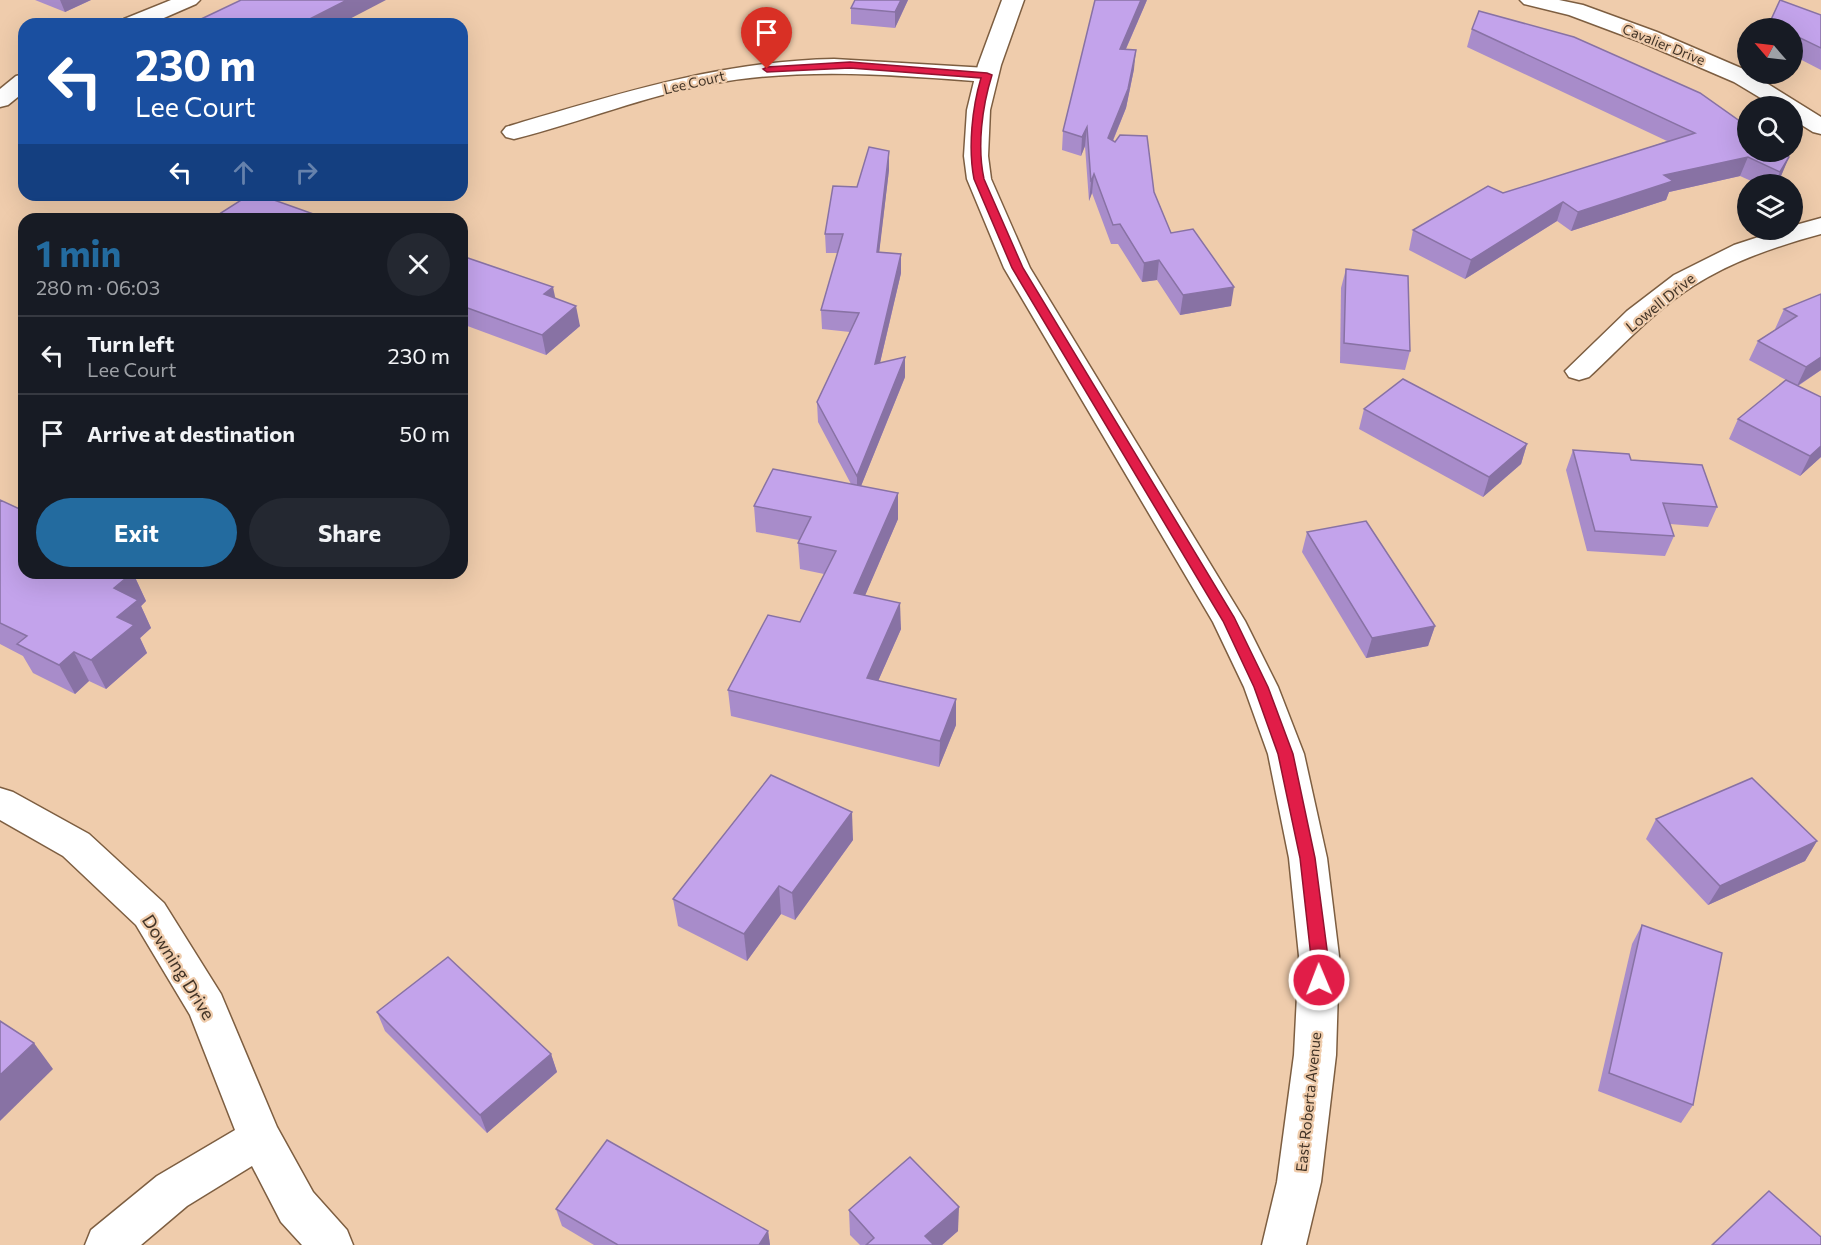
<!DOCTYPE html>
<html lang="en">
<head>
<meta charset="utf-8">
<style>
	body { margin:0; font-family:Commissioner,sans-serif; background:#242831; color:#f1f3f6; height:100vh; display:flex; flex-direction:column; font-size:22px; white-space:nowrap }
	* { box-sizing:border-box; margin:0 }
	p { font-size:20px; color:#9ea1a6 }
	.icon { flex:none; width:33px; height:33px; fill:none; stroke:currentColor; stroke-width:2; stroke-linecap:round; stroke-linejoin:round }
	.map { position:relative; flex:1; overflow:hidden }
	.drawer { position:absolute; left:18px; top:213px; width:450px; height:366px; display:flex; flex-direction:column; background:#171b24; border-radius:18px; box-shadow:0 6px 24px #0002 }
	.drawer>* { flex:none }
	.hud { position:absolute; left:18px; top:18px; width:450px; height:183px; border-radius:18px; box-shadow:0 6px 24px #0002; background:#1a4fa0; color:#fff; overflow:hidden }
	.needle { width:39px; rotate:298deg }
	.buttons { position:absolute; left:1737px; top:18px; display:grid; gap:12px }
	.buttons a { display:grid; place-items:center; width:66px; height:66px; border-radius:50%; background:#171b24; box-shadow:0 6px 24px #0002; font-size:30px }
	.pin { position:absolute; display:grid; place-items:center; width:51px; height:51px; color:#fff; margin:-62px -26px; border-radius:50% 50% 50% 0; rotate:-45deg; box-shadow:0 0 6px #0007 }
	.pin .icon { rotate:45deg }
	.me { position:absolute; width:66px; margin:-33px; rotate:359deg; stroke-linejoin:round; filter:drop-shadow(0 0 4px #0008) }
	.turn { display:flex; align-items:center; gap:21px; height:126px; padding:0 18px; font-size:27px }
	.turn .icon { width:78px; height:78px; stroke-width:2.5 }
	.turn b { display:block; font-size:42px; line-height:51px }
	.lanes { display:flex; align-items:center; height:57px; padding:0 18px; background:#0003; justify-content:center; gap:30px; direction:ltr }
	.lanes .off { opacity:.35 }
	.round { display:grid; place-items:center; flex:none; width:63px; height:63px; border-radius:32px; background:#242831 }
	.headline { display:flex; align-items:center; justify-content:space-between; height:102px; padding:0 18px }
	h1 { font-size:36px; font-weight:700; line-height:45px; color:#236b9f }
	.action { display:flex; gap:12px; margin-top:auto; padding:12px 18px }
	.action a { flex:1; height:69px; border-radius:36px; background:#236b9f; color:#fff; font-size:24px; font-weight:700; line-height:69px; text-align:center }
	.action a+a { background:#242831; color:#f1f3f6 }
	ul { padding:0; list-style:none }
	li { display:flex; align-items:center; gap:18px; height:78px; padding:0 18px; border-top:2px solid #363941 }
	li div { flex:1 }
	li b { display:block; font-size:22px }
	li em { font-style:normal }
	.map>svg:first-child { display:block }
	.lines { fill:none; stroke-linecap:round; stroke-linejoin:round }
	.minor-casing { stroke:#7d5e41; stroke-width:3 }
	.tertiary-casing { stroke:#7d5e41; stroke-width:3 }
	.minor { fill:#fff; fill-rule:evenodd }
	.tertiary { fill:#fff; fill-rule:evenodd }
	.wall { fill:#a88cca }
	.shaded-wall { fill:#8872a4 }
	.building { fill:#c3a3eb; stroke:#8872a4; stroke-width:1.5 }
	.route { fill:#e11d48; stroke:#92132f; stroke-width:1.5 }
	.labels { text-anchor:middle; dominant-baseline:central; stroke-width:4.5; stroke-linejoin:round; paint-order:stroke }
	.far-street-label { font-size:14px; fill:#423427; stroke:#efccac }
	.street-label { font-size:15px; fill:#423427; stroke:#efccac }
	.near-street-label { font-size:18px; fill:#423427; stroke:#efccac }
</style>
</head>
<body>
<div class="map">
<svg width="1821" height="1245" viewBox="0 0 1821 1245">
	<rect width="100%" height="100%" fill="#efccac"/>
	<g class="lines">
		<defs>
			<g id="minor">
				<path d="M171,0H200L196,4L150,24H121L124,19Z"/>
				<path d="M1520,0H1559L1583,5L1657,32L1748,71V74H1752L1821,117V134L1813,132L1792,119V106H1774L1734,82L1641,42L1569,15L1524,4Z"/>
				<path d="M834,59L987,68L995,70L998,75L995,80L987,82C896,75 806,67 715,83C646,95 582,122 514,139L506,137L502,132L506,127C614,95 720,61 834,59Z"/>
				<path d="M24,74V92L8,105L0,107V89L16,76Z"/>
				<path d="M1821,218V234C1777,246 1732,261 1693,286C1654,311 1622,346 1589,377L1579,380L1569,377L1565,371L1627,311L1674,275L1734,245L1780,230H1792V226Z"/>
				<path d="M0,788L13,792L89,834L164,903L221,994L277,1127L313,1192L347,1230L353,1245H302L281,1222L252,1166L187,1206L141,1245H85L91,1230L157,1176L235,1130L190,1015L136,925L63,856L0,820Z"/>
			</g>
			<path id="tertiary" d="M1002,0H1024L1001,65L990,110L988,156L991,179L1030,268L1245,621L1278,687L1304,754L1327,858L1339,956L1336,1055L1321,1182L1306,1245H1262L1277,1182L1294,1055L1299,956L1289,858L1268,754L1244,687L1213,622L1004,268L967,179L964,156L967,110L978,65Z"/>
		</defs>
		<!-- minor casing -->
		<use href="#minor" class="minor-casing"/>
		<!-- tertiary casing -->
		<use href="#tertiary" class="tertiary-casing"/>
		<!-- minor -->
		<use href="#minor" class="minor"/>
		<!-- tertiary -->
		<use href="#tertiary" class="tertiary"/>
	</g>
	<!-- wall -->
	<g class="wall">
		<path d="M35,0H91L65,12Z"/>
		<path d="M908,0L895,28L851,24V8Z"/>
		<path d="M1147,0L1126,49L1134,69L1126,108L1113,141L1154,192L1171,233L1231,306L1180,315L1157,280L1142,282L1118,244H1111L1092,193L1089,201L1085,146L1081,156L1062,150L1063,131Z"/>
		<path d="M1821,15V70L1792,55V28H1767L1770,22Z"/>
		<path d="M1472,29L1789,157L1781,176L1776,184H1758L1740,176L1669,192L1666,200L1571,231L1557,221L1465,279L1409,250L1413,230L1667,141L1467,47Z"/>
		<path d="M889,151V170L879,252L901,254V273L880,363L905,377L861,486L898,493V519L865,595L901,629L878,681L956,725L939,767L731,716L728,690L800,622L824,574L800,569L798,543L799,540L756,532L754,506L851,484L818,422L817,402L850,332L822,329L821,310L838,253H826L825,234L857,187Z"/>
		<path d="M462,256L555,298L580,326L546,355L462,324Z"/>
		<path d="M1346,269L1410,351L1405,370L1340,363L1341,288Z"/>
		<path d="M1821,294V370L1798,386L1821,397V457L1800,476L1729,439L1738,419L1786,380L1749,360L1758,341L1776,329H1775L1784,309Z"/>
		<path d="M1364,409L1527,444L1521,464L1483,497L1359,429Z"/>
		<path d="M1573,450L1631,460L1717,507L1708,527L1670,524L1674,536L1665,556L1587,551L1566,470Z"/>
		<path d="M0,500L24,573H133L146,601L141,606L151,628L140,638L147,653L106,689L89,681L75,694L33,673L23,656L0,644Z"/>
		<path d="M1307,532L1435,626L1428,646L1366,658L1302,552Z"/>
		<path d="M1656,819L1817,841L1805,861L1708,905L1646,839Z"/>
		<path d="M853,840L795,920L781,914L747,961L678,926L673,899Z"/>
		<path d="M1642,925L1693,1105L1681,1123L1598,1091L1632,944Z"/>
		<path d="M377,1012L551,1054L557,1072L487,1133L385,1031Z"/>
		<path d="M556,1209L768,1231L770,1245H594L562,1226Z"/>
		<path d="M849,1210L958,1231L942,1245H860L850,1235Z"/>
	</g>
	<!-- shaded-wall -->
	<g class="shaded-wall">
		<path d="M60,0H91L65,12Z"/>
		<path d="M347,0H386L340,24H300Z"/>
		<path d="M901,0H908L895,28V12Z"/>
		<path d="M1141,0H1147L1118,67L1120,49Z"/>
		<path d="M1136,50L1134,69L1126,108L1106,157L1108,138Z"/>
		<path d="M1087,127L1085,146L1081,156L1082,137Z"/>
		<path d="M889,151V170L877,271V252Z"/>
		<path d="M1748,157L1740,176L1669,192L1666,200L1571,231L1578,212L1664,175Z"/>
		<path d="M1789,157L1781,176L1776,184H1775L1780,172Z"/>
		<path d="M1094,174L1092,193L1089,201L1091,182Z"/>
		<path d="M1563,202L1557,221L1465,279L1471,260Z"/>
		<path d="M901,254V273L875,384V364Z"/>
		<path d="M1159,260L1157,280L1142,282L1144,263Z"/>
		<path d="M553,287L557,306L544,294Z"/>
		<path d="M1234,287L1231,306L1180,315L1183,295Z"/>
		<path d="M576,306L580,326L546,355L542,335Z"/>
		<path d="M905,357V377L857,496V476Z"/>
		<path d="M1821,357V370L1797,386L1806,367Z"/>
		<path d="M1527,444L1521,464L1483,497L1489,477Z"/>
		<path d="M1821,446V457L1800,476L1810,456Z"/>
		<path d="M898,493V519L855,619L854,593Z"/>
		<path d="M133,573L146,601L141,606L151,628L140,638L147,653L106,689L91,660L117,617L114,588Z"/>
		<path d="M900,603L901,629L868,704L867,678Z"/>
		<path d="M1435,626L1428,646L1366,658L1372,638Z"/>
		<path d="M74,652L89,681L75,694L59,665Z"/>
		<path d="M956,699V725L939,767L940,741Z"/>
		<path d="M852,812L853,840L795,920L792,893Z"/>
		<path d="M1817,841L1805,861L1708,905L1720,886Z"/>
		<path d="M779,886L781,914L747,961L744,934Z"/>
		<path d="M34,1043L53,1069L0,1121V1075Z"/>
		<path d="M551,1054L557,1072L487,1133L480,1115Z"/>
		<path d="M959,1207L958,1231L942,1245H925V1236Z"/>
		<path d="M768,1231L770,1245H759Z"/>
	</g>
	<!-- building -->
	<g class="building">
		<path d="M241,0H347L300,24H209L199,20Z"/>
		<path d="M855,0H901L895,12L851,8Z"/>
		<path d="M1095,0H1141L1120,49L1136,50L1128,89L1108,138L1115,142L1120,135L1147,136L1154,192L1171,233L1193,229L1234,287L1183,295L1159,260L1144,263L1120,224L1113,225L1094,174L1091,182L1087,127L1082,137L1063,131Z"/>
		<path d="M1780,0L1821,15V48L1792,34V28H1783L1770,22Z"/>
		<path d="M1479,11L1574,37L1700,93L1748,127V152H1781L1789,157L1780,172L1748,157L1664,175L1673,181L1578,212L1563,202L1471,260L1413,230L1488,186L1503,193L1695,133L1472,29Z"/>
		<path d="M869,147L889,151L877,252L901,254L875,364L905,357L857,476L817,402L859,313L821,310L843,234H825L833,186L857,187Z"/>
		<path d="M249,195H260L319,216L315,219H224L216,216Z"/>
		<path d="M462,256L553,287L544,294L576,306L542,335L462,306Z"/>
		<path d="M1346,269L1408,276L1410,351L1344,343Z"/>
		<path d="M1821,294V357L1806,367L1758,341L1797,316L1784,309Z"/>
		<path d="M1403,379L1527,444L1489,477L1364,409Z"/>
		<path d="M1786,380L1821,397V446L1810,456L1738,419Z"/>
		<path d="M1573,450L1629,454L1631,460L1702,465L1717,507L1663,503L1674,536L1595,531Z"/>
		<path d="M773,469L898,493L854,593L900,603L867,678L956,699L940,741L728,690L768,615L800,622L836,551L798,543L811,517L754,506Z"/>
		<path d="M0,500L24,511V573H132L114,588L138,600L117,617L134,625L91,660L74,652L59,665L17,644L27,636L0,623Z"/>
		<path d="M1366,521L1435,626L1372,638L1307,532Z"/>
		<path d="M771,775L852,812L792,893L779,886L744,934L673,899Z"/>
		<path d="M1752,778L1817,841L1720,886L1656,819Z"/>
		<path d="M1642,925L1722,953L1693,1105L1609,1073Z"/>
		<path d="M448,957L551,1054L480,1115L377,1012Z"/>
		<path d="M0,1021L34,1043L0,1075Z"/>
		<path d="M607,1140L768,1231L759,1245H618L556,1209Z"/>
		<path d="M910,1157L959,1207L925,1236L934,1245H866L874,1238L849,1210Z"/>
		<path d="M1769,1191L1821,1237V1245H1712Z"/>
	</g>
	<!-- route -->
	<path class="route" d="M850,62L987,73L992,75C982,107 977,147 984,179L1023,268L1234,617L1268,687L1293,754L1315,858L1328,957L1327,980L1325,985L1319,987L1313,985L1311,980V957L1300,858L1278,754L1254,687L1223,621L1012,268L974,179C968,148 972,108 981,78L850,68L767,72L763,69L767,67Z"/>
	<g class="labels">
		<!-- far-street labels -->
		<g class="far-street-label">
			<text transform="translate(1664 44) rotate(22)">Cavalier Drive</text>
			<text transform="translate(694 82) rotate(-13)">Lee Court</text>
		</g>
		<!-- street labels -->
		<g class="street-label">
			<text transform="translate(1660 302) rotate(-39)">Lowell Drive</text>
			<text transform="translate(1308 1102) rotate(-84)">East Roberta Avenue</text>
		</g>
		<!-- near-street labels -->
		<g class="near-street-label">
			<text transform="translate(179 967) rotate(58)">Downing Drive</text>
		</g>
	</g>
</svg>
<div class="buttons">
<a><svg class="needle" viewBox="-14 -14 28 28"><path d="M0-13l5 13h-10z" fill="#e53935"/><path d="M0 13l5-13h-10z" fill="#9ea1a6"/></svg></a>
<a><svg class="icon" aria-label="search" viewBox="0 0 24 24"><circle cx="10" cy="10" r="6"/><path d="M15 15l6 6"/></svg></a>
<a><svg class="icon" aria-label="layers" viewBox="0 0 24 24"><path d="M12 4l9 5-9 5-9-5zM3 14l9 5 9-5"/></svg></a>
</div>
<div class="pin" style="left:767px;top:69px;background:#d93025"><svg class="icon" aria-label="arrive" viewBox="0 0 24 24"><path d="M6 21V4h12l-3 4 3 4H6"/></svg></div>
<svg class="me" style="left:1319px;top:980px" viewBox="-20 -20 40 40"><circle r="17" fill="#e11d48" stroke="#fff" stroke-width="3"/><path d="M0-11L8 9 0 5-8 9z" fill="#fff"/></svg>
<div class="hud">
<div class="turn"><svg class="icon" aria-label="left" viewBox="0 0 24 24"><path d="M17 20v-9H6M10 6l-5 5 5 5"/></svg><div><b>230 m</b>Lee Court</div></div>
<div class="lanes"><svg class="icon" aria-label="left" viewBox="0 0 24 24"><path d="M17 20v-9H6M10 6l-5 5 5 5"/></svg><svg class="icon off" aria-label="ahead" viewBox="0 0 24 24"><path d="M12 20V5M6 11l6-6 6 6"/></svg><svg class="icon off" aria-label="right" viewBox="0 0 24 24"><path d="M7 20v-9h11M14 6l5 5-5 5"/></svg></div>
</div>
<section class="drawer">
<div class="headline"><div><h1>1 min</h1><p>280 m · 06:03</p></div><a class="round"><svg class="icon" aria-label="close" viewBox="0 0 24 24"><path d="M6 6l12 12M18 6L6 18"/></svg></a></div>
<ul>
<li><svg class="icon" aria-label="left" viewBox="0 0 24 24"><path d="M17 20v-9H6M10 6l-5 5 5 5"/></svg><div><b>Turn left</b><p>Lee Court</p></div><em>230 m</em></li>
<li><svg class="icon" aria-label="arrive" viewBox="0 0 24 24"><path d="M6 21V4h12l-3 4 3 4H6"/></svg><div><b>Arrive at destination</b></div><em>50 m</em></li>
</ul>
<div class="action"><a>Exit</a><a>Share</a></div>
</section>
</div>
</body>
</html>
